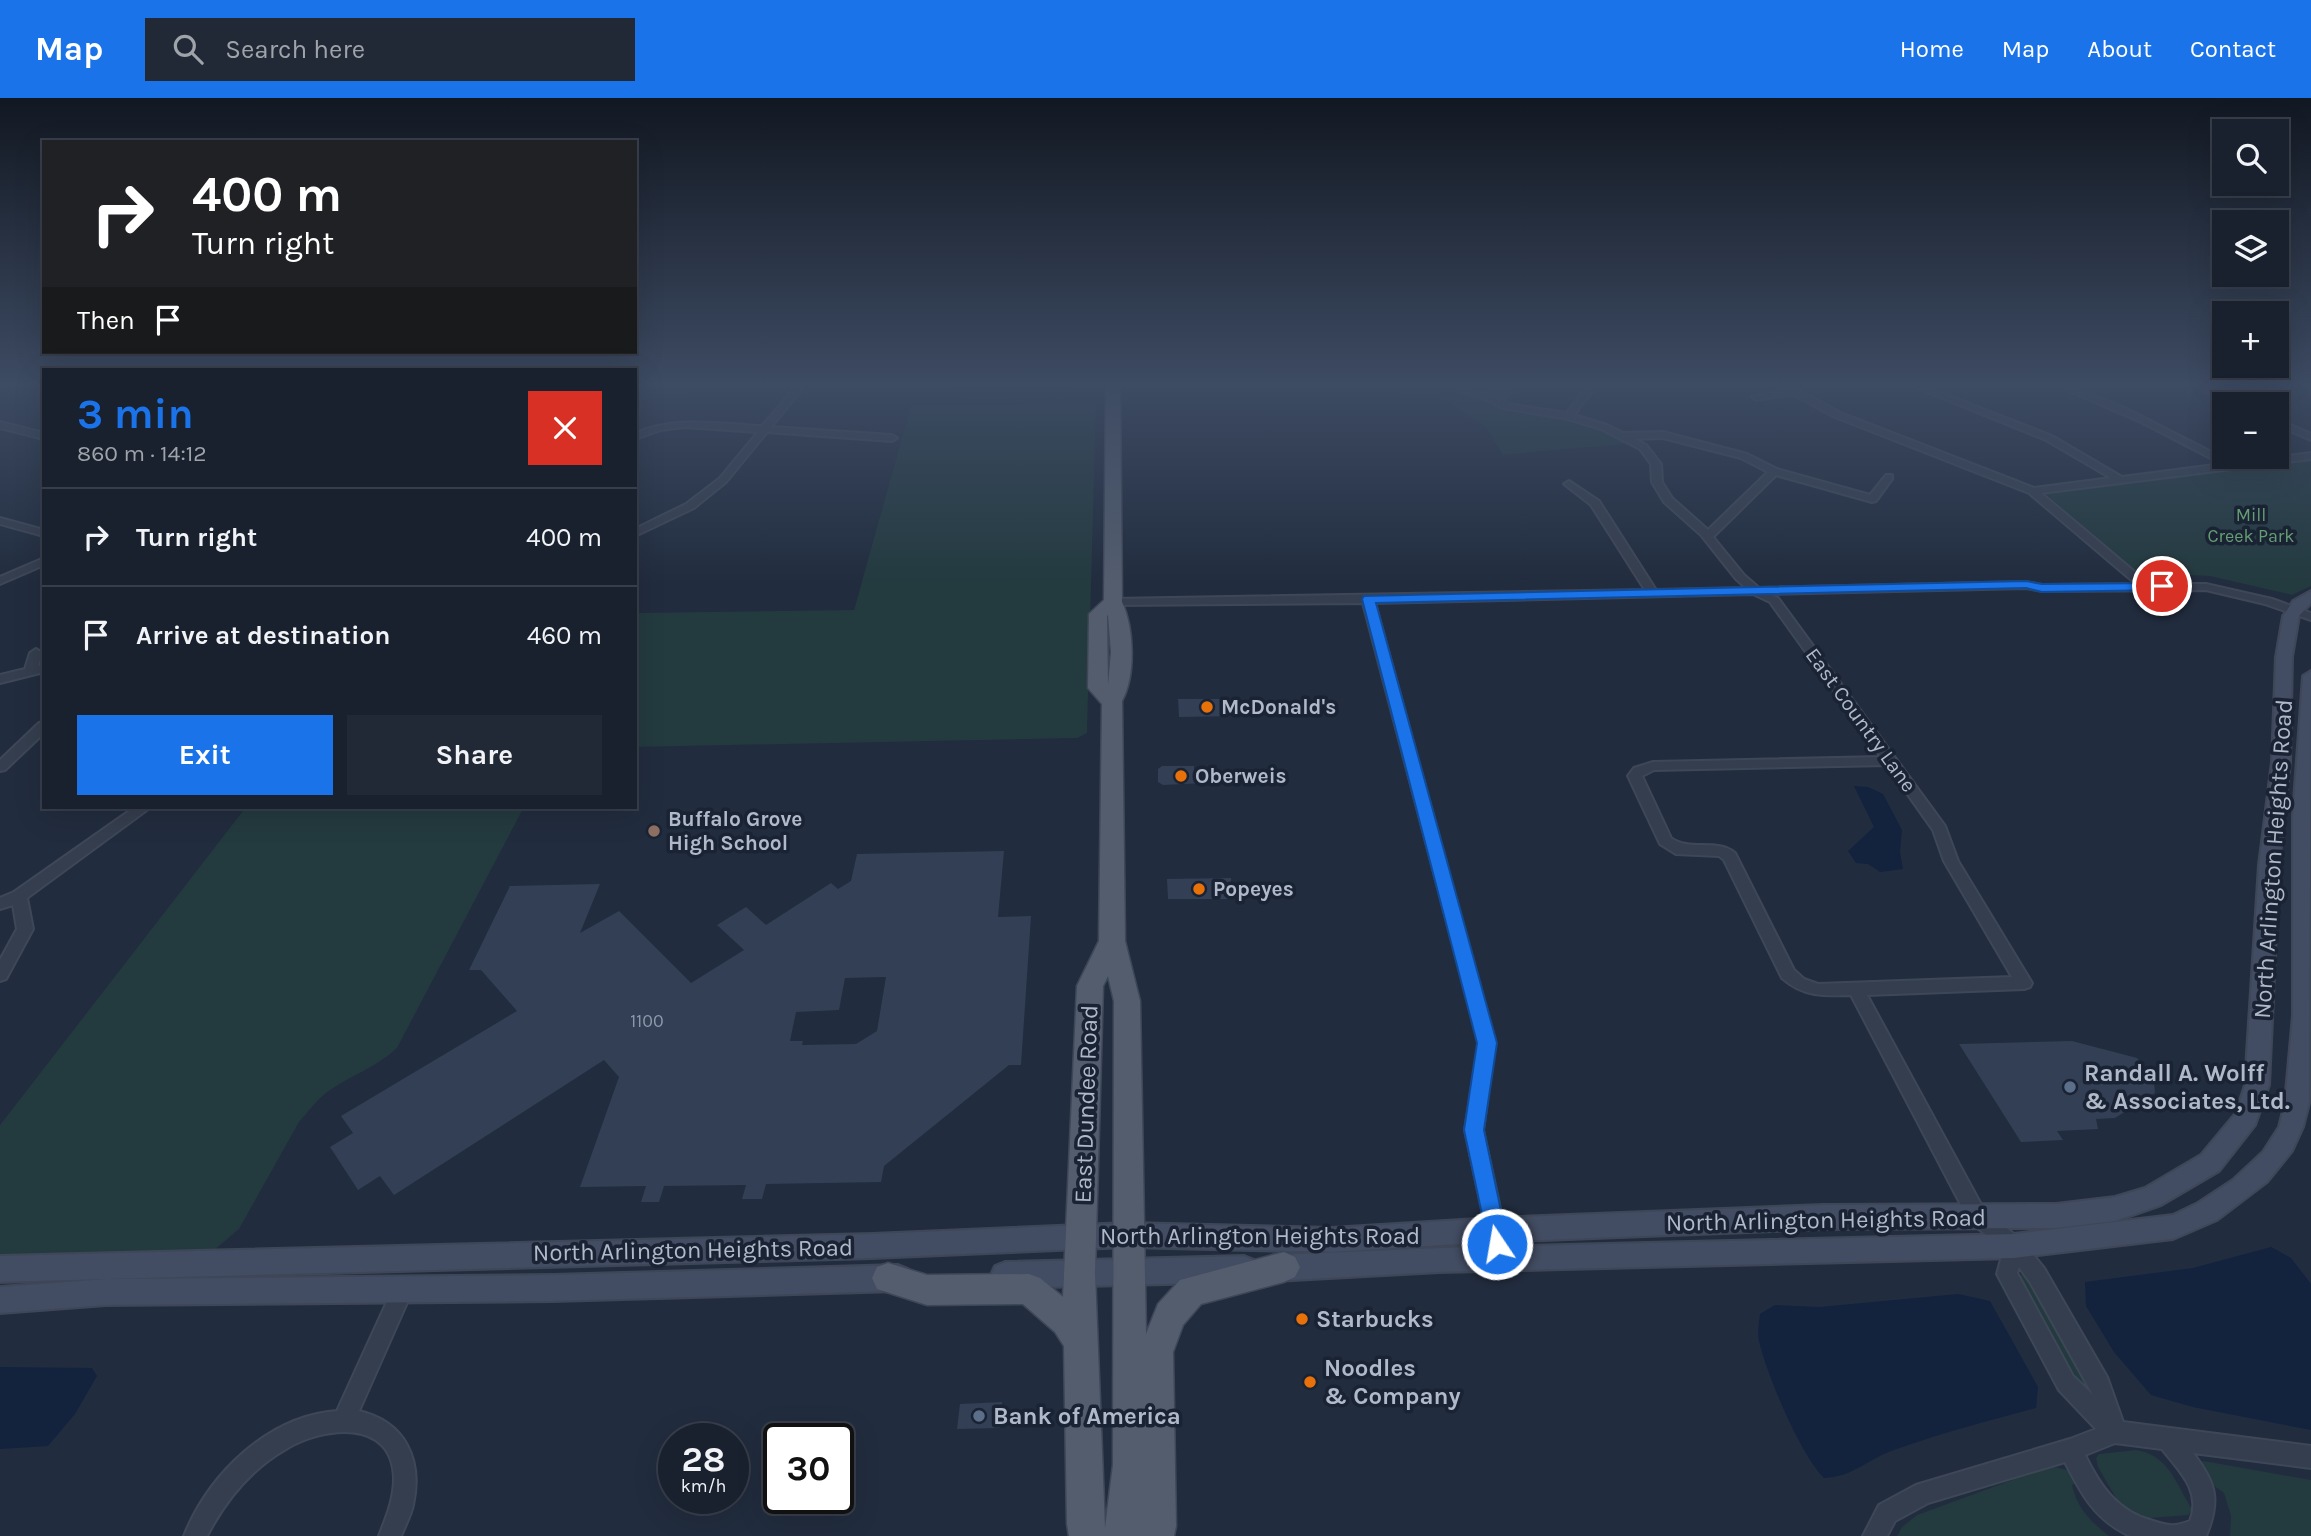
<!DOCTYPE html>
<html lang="en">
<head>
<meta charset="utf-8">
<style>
	body { margin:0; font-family:Karla,sans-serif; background:#222936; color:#f1f3f6; height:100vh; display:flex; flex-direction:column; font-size:26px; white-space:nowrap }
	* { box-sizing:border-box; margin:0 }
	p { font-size:23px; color:#9fa3aa }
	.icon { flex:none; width:38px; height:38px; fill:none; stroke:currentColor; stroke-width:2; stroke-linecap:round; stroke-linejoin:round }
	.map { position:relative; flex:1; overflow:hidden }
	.details { position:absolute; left:42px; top:270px; width:595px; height:441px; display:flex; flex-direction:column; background:#19212e; border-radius:0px; box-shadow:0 7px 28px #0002,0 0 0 2px #373e4a }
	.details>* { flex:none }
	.top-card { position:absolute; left:42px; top:42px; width:595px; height:214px; border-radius:0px; box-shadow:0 7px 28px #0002,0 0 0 2px #373e4a; background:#202124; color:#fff; overflow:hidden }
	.controls { position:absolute; left:2212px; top:21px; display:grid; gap:14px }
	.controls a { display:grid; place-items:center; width:77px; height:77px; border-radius:0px; background:#19212e; box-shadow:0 7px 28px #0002,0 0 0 2px #373e4a; font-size:35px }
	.speed { position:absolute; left:658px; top:1325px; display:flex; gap:14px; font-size:35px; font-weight:700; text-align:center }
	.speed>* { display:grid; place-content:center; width:91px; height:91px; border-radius:50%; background:#19212e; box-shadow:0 7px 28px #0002,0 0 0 2px #373e4a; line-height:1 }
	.speed small { font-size:18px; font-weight:400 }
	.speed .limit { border:4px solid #111; border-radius:10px; background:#fff; color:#111 }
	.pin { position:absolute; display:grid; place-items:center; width:60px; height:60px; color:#fff; margin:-30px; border:4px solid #fff; border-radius:50%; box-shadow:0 2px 7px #0007 }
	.me { position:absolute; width:77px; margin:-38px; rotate:348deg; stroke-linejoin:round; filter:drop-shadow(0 0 5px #0008) }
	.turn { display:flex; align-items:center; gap:24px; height:147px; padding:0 35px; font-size:32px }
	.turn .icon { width:91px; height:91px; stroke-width:2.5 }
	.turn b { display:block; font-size:49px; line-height:60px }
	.then { display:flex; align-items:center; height:66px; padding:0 35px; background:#0003; gap:14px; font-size:26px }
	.round { display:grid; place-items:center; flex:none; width:74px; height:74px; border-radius:0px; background:#222936 }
	.summary { display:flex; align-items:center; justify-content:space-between; height:119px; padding:0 35px }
	h1 { font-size:42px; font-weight:700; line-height:52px; color:#1a73e8 }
	.action { display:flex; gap:14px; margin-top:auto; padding:14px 35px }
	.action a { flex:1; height:80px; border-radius:0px; background:#1a73e8; color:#fff; font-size:28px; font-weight:700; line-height:80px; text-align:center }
	.action a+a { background:#222936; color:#f1f3f6 }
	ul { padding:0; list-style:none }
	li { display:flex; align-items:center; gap:21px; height:98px; padding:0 35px; border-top:2px solid #373e4a }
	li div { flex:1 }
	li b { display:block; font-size:26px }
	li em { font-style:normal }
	header { display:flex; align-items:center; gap:42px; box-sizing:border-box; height:98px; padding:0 35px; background:#1a73e8; color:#fff }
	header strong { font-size:33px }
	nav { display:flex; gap:38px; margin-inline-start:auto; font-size:24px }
	.search { width:490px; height:63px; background:#222936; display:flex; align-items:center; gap:18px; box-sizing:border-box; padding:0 24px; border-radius:0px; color:#9fa3aa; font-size:26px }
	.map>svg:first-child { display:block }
	.green { fill:#233a3f }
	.water { fill:#13223d }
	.building { fill:#323f55; fill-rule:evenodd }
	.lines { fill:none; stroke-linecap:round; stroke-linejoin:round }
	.minor-casing { stroke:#3e4757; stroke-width:4 }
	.secondary-casing { stroke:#3e4757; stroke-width:4 }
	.primary-casing { stroke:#3e4757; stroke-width:3 }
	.minor { fill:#353e4e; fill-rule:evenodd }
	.secondary { fill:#424c62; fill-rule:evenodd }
	.primary { fill:#535d6e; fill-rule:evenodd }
	.route { fill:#1a73e8; stroke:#114b97; stroke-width:2 }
	.food-dot { fill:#e8710a; stroke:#1a2333; stroke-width:2.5 }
	.education-dot { fill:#8d6e63; stroke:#1a2333; stroke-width:2.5 }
	.service-dot { fill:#5c6f8a; stroke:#1a2333; stroke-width:2.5 }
	.labels { text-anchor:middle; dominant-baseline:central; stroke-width:7; stroke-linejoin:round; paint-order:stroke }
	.far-park-label { font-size:18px; fill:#659d75; stroke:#1a2333 }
	.number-label { font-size:18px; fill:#8e98ab }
	.poi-label { font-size:21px; font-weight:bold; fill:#b0b9ca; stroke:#1a2333; text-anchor:start }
	.street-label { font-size:21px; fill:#b0b9ca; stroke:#1a2333 }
	.near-street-label { font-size:24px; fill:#b0b9ca; stroke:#1a2333 }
	.near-poi-label { font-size:24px; font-weight:bold; fill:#b0b9ca; stroke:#1a2333; text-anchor:start }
</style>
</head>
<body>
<header>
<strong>Map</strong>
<div class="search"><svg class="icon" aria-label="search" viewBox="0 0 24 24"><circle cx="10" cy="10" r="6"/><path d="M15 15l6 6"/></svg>Search here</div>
<nav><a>Home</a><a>Map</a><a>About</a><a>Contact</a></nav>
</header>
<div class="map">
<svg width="2311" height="1438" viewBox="0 0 2311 1438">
	<rect width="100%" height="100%" fill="#212c3e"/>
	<!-- green -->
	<g class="green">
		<path d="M635,285H796L789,292L743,290L635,303Z"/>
		<path d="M1126,285H1495L1518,292L1511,302L1600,331L1625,346L1503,357L1486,329L1445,302L1348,289L1125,291Z"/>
		<path d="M1096,305L1087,635L1077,640L635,649V515L854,512L911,308Z"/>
		<path d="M2311,362V488L2292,497L2210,478L2142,475L2133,471L2047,397V394L2052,393Z"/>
		<path d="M246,709H524L397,950C376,970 349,978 326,995C316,1003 308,1014 299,1024L239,1131L212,1154L0,1161V1027Z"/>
		<path d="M2023,1176L2028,1179L2092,1296L2083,1291L2019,1181L2018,1178Z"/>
		<path d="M2136,1352C2166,1356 2175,1382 2189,1406L2192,1412L2188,1417L2138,1421L2123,1412L2098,1369L2096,1360L2099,1356Z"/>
		<path d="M2204,1363L2311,1382V1438H2230L2231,1418L2224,1395L2210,1385L2199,1365Z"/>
		<path d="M2050,1368L2072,1373L2079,1384L2072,1387C2077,1410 2091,1424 2109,1438H1897L1902,1429L1917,1417Z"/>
	</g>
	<!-- water -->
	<g class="water">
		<path d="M958,285H1066L1071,290L1065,297L1052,300L968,298L959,294Z"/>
		<path d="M1854,688L1868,689L1883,696L1902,732L1900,754L1903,771L1880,774L1868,766L1856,765L1848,753L1874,729Z"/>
		<path d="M2271,1149L2291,1160L2311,1186V1332L2193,1309L2151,1297L2114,1254L2086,1208L2085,1184L2193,1170Z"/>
		<path d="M1958,1196L1990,1203L2038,1289L2036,1310C1988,1323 1941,1335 1894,1352C1868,1361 1853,1379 1824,1380C1800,1356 1767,1277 1759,1243C1757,1235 1759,1225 1760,1216L1775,1207L1820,1209Z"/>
		<path d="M0,1269L92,1270L97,1278L75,1316L48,1348L0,1351Z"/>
	</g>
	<!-- building -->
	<g class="building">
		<path d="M1178,601H1235L1237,618L1179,619Z"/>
		<path d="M1162,668H1194V672H1204L1205,685L1163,687L1158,684V671Z"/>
		<path d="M1004,753L998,819L1031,818L1021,967H1009L884,1068L881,1084L766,1086L762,1101H742L746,1087L664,1088L659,1104H641L646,1088L580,1089L619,979L604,962L394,1097L380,1078L358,1092L330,1049L353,1035L341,1018L517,913L481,872H469L510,788L600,786L580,835L619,813L691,885L744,852L717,827L746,809L766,827L831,785L838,791L851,783L857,756ZM886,879L877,933L856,946L802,947L803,943H790L796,914L839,912L845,880Z"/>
		<path d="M1231,780L1232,801H1168L1167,781Z"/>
		<path d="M2072,943L2137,960L2154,982L2155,995L2115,1020L2096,1021L2098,1031L2057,1033L2063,1042L2021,1044L1959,946Z"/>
		<path d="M1002,1304L1000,1330L957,1331L960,1306Z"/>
	</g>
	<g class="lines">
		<defs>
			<g id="minor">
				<path d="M799,285H807L771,329L892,337L897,340L892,343L767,334L726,384L694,410L635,438V431L686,406L720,380L758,334L685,329L660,332L635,341V335C677,318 719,326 762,328Z"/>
				<path d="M1436,285H1448L1495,299L1501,294L1476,285H1489L1511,291V295L1502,302L1508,306L1567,315C1577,302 1585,285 1603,285L1589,297L1574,317L1607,327L1623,335L1663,334L1747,356L1777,371L1870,397L1886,377H1892V381L1876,403L1872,404L1776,377L1713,439L1744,477L1759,490L2026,484L2042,487L2136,486L2029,395L1835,319L1792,296L1756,302L1752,299L1785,292L1775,285H1785L1841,315L2034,390L2111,380L2046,342L1905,285H1916L2052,338L2122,379L2222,366L2141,324L2050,285H2062L2125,310L2233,365L2311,355V361L2041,395L2149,486H2206L2272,501L2311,515V522L2265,506L2206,492L2042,493L2026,490L1770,496L1778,500L1945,728L1958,763L2032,885L2030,889L2024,891L1867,897L1984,1112L2020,1141L2044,1170L2107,1279L2123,1324L2311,1348V1370L2193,1355C2216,1385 2221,1402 2206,1438H2130C2095,1422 2082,1397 2065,1364L1928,1405L1895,1423L1887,1438H1863L1879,1407L1916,1387L2070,1341L2096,1331L2059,1292L1997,1176L2004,1151L1970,1124L1851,897C1825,898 1803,899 1782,880L1724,762L1719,758L1676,756L1660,746L1628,678L1634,670L1653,664L1881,659L1770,504L1753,496L1375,505L1495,945L1483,1032L1511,1161L1508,1167L1501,1170L1494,1167L1465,1032L1479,945L1363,505L1113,507L1107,504L1113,501L1645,492L1591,407L1564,386L1569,383L1599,403L1656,492L1746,490L1736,481L1701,437L1664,404L1652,384L1651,366L1640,351L1601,331L1568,321L1502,310L1493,304ZM1663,340L1741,360L1768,374L1708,432L1672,400L1662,384L1661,366L1646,347L1634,341ZM1887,667L1933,732L1944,763L2012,879L1818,886L1804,881L1794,872L1735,755C1717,740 1690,754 1671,740L1642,678L1654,672ZM2019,1169L2030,1184L2093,1297L2073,1278L2017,1175ZM2115,1345L2162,1351C2179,1373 2202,1393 2190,1423C2174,1429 2169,1428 2153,1423C2118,1414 2100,1388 2085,1357Z"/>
				<path d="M2187,285H2198L2243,306H2232Z"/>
				<path d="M2277,321L2311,336V342L2277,327Z"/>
				<path d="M0,324L44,335V341L0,330Z"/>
				<path d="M0,420L44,432V438L0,426Z"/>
				<path d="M44,460V467L0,486V479Z"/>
				<path d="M36,551L42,555L38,568L44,566V574L0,585V577L25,571L30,555Z"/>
				<path d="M44,624V635L5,672L0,673V662L39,625Z"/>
				<path d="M135,709H151L27,800L33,831L6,881L0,883V862L17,831L13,807L0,811V800L14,794Z"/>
				<path d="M403,1182L410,1184L413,1191L359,1313C405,1324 423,1361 413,1407C411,1417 405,1428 401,1438H379C386,1420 394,1401 394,1381C393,1319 322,1329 286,1351C251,1371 225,1403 207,1438H184C209,1376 268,1318 337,1313L396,1184Z"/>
			</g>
			<g id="secondary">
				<path d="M2311,493V505L2299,518L2292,559L2290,664L2279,767L2269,987L2255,1027L2219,1073L2161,1107L2115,1123L2056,1130L1823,1131L1494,1144L1331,1154L1128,1149L872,1160L0,1184V1158L872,1136L1128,1125L1331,1130L1494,1120L1823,1107L2056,1106L2115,1099L2145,1090L2201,1057L2236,1015L2245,987L2259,767L2272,664L2276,559L2283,518L2293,503Z"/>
				<path d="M2311,573L2309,1005L2303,1029L2292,1053L2267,1084L2217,1122L2173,1141L2014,1160L1440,1174L1274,1183L1264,1179L1261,1170L1264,1161L1274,1157L1440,1150L2014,1136L2173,1117L2198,1105L2233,1082L2263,1054L2279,1029L2285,1005L2293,917V717L2303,578Z"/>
				<path d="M1244,1158L1254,1162L1257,1171L1254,1180L1244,1184L1005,1190L995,1186L991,1177L995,1168L1005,1164Z"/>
				<path d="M898,1167L908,1171L912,1180L908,1189L898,1193L553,1203L106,1207L0,1215V1189L106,1181L553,1177Z"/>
			</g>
			<path id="primary" d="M1106,285H1120L1122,504C1134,530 1136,577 1122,603L1125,843L1140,903L1146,1236L1158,1206L1180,1182L1284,1154L1295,1159L1300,1169L1295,1179L1284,1184L1201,1206L1183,1227L1173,1254L1176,1428L1174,1438H1069L1067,1426L1064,1248L1055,1234L1023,1206L927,1207L877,1191L872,1180L877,1169L888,1165L927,1177L1029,1176L1040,1180L1063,1199L1077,888L1099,843L1102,606L1088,590L1089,516L1104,502ZM1108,517L1111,554L1108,587L1107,518ZM1108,878L1114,903L1113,1367L1105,1430L1095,1175L1103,888Z"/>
		</defs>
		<!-- minor casing -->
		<use href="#minor" class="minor-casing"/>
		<!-- secondary casing -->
		<use href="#secondary" class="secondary-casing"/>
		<!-- primary casing -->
		<use href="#primary" class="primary-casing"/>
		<!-- minor -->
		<use href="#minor" class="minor"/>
		<!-- secondary -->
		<use href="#secondary" class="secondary"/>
		<!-- primary -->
		<use href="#primary" class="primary"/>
	</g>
	<!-- sky -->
	<linearGradient id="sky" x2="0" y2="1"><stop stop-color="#121822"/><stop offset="0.59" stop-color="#3d4b63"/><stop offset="1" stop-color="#3d4b63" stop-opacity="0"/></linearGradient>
	<rect width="2311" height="486" fill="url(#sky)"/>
	<!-- route -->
	<path class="route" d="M2026,483L2042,486L2162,485L2169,488L2162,492L2042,494L2026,490L1376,505L1497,945L1484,1032L1508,1146L1505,1154L1497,1157L1490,1154L1464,1032L1477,945L1362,501L1364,498Z"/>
	<!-- markers -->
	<g class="food-dot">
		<circle cx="1207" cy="609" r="7"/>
		<circle cx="1181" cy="678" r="7"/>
		<circle cx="1199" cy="791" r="7"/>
		<circle cx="1302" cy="1221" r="7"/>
		<circle cx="1310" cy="1284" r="7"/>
	</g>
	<circle class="education-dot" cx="654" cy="733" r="7"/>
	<g class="service-dot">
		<circle cx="2070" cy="989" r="7"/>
		<circle cx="979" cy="1318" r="7"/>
	</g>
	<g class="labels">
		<!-- far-park labels -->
		<g class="far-park-label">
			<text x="2251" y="417">Mill<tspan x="2251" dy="21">Creek Park</tspan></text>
		</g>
		<!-- number labels -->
		<g class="number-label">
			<text x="647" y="923">1100</text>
		</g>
		<!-- poi labels -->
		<g class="poi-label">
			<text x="1221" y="609">McDonald's</text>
			<text x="1195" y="678">Oberweis</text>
			<text x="668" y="721">Buffalo Grove<tspan x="668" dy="24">High School</tspan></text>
			<text x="1213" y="791">Popeyes</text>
		</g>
		<!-- street labels -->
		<g class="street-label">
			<text transform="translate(1861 622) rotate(54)">East Country Lane</text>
		</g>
		<!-- near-street labels -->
		<g class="near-street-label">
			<text transform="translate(2273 761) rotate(-86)">North Arlington Heights Road</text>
			<text transform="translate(1086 1006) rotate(-88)">East Dundee Road</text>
			<text transform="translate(1826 1122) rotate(-1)">North Arlington Heights Road</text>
			<text x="1260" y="1138">North Arlington Heights Road</text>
			<text transform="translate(693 1152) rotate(-1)">North Arlington Heights Road</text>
		</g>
		<!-- near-poi labels -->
		<g class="near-poi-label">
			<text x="2084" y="975">Randall A. Wolff<tspan x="2084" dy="28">&amp; Associates, Ltd.</tspan></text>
			<text x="1316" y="1221">Starbucks</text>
			<text x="1324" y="1270">Noodles<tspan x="1324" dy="28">&amp; Company</tspan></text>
			<text x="993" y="1318">Bank of America</text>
		</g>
	</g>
</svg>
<div class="controls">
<a><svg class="icon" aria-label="search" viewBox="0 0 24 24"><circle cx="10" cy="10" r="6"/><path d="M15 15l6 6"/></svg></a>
<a><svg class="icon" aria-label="layers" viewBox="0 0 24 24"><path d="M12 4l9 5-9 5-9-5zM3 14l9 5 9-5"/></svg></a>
<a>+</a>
<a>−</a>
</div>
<div class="speed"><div>28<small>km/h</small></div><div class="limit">30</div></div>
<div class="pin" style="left:2162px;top:488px;background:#d93025"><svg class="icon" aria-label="arrive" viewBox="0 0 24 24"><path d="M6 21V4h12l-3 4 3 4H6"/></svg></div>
<svg class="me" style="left:1497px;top:1146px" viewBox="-20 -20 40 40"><circle r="17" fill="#1a73e8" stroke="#fff" stroke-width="3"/><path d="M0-11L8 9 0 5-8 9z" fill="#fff"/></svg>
<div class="top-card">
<div class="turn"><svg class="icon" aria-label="right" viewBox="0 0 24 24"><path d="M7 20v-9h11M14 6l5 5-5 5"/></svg><div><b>400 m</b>Turn right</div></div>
<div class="then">Then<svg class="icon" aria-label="arrive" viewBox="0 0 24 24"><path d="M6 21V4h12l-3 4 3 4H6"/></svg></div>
</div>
<section class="details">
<div class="summary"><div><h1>3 min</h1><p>860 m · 14:12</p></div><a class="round" style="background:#d93025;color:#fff"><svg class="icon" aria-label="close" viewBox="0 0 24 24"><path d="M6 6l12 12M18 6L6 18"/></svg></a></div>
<ul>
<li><svg class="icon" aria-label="right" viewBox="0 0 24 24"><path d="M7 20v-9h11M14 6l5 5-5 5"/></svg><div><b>Turn right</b></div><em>400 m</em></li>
<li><svg class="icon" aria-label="arrive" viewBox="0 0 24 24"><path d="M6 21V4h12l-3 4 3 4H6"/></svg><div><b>Arrive at destination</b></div><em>460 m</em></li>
</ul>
<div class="action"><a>Exit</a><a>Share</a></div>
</section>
</div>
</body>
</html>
